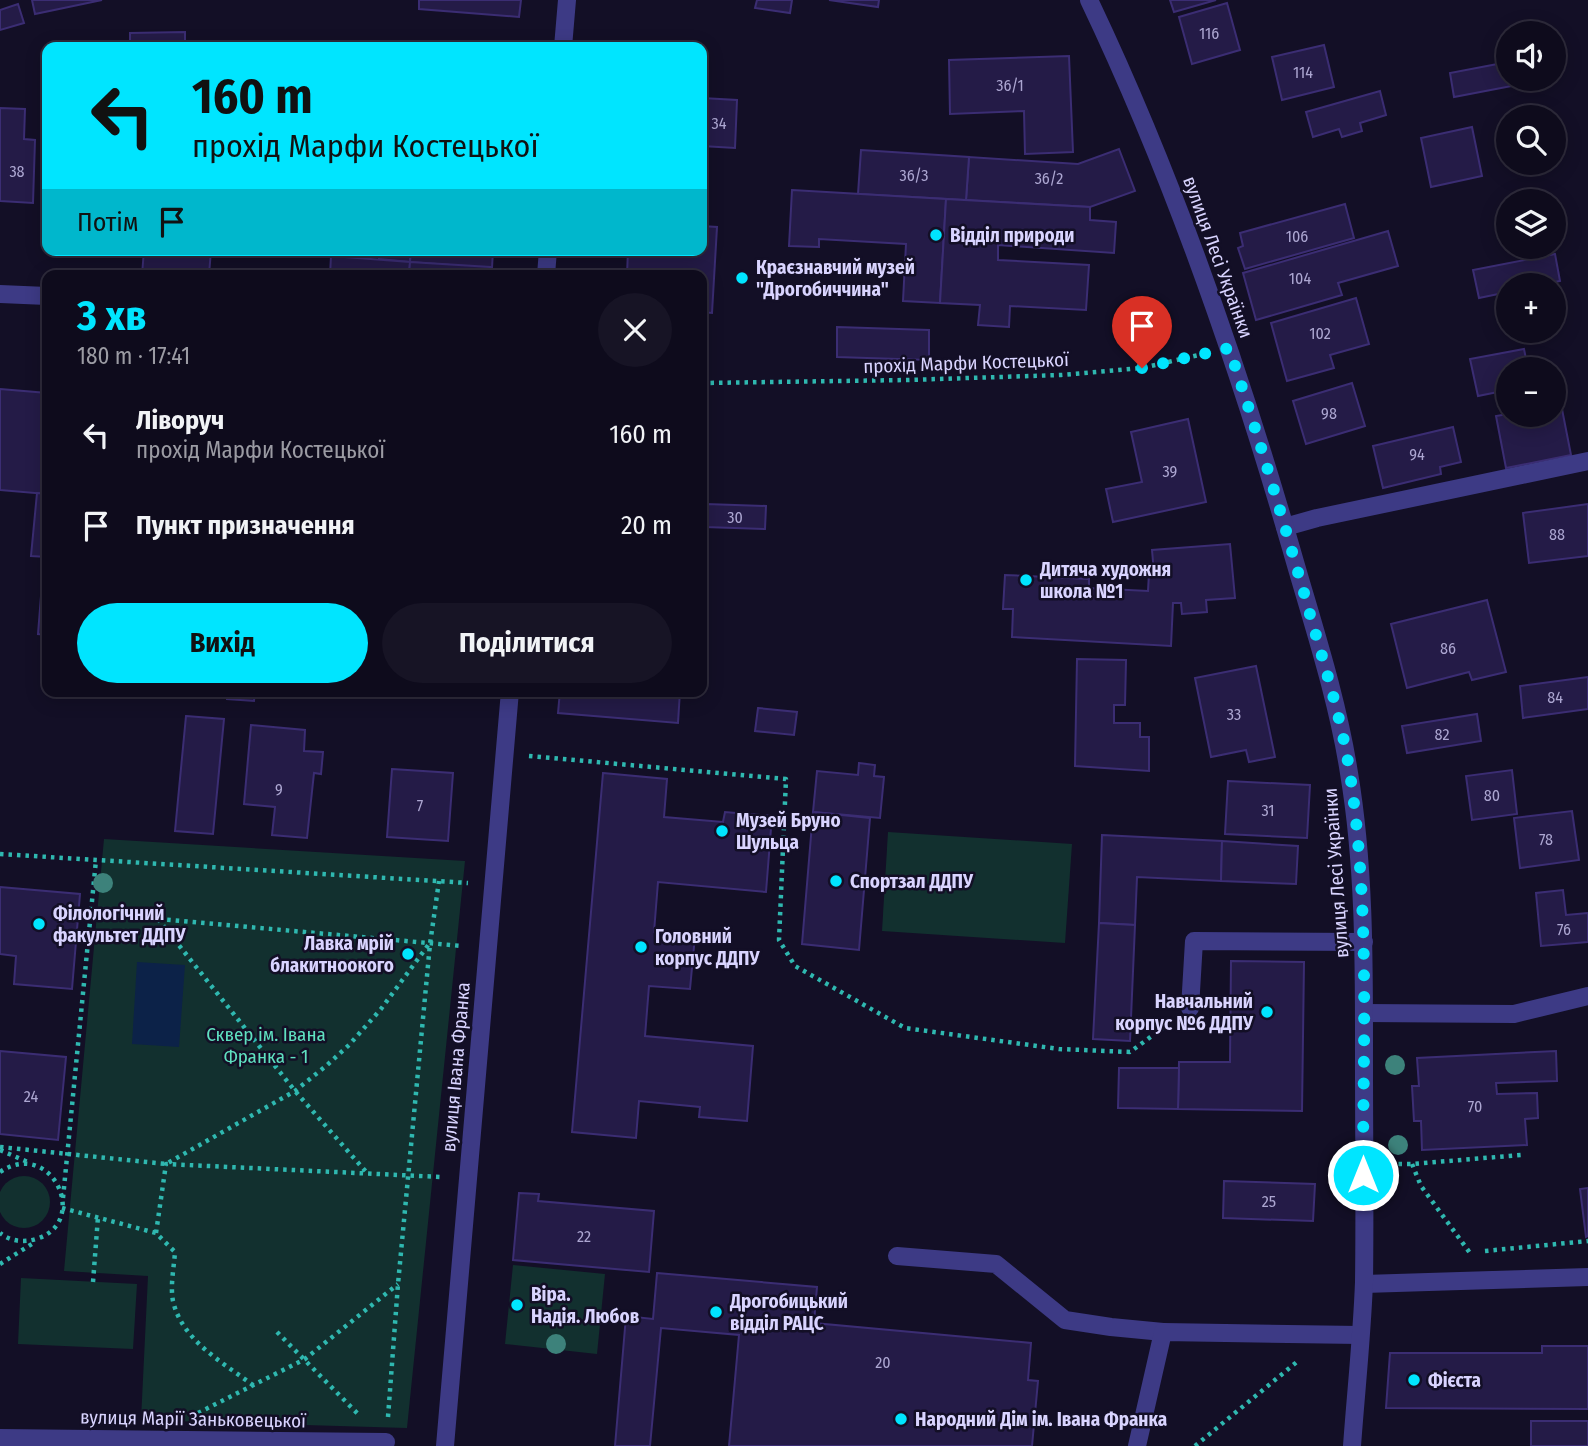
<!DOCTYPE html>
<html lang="uk">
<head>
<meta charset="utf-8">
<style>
	body { margin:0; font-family:"Fira Sans Condensed",sans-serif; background:#171425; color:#f1f3f6; height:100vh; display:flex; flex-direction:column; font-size:26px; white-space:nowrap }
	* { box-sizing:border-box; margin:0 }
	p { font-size:23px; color:#9b9ba3 }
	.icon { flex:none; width:38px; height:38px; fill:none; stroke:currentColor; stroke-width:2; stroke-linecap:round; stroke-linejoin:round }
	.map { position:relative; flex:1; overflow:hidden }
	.sheet { position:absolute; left:42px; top:270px; width:665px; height:427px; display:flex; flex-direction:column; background:#0e0b1c; border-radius:14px; box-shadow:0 4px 18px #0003,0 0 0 2px #2e2b3b }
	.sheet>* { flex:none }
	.banner { position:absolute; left:42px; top:42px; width:665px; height:214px; border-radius:14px; box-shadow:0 4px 18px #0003,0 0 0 2px #2e2b3b; background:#00e5ff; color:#111; overflow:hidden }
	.fabs { position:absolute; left:1496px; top:21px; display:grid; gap:14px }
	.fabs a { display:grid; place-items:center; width:70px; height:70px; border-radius:50%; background:#0e0b1c; box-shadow:0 4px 18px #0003,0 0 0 2px #2e2b3b; font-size:35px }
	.pin { position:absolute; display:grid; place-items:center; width:60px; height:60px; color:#fff; margin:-72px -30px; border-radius:50% 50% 50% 0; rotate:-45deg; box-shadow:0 0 7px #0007 }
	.pin .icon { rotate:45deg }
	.me { position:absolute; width:77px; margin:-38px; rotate:0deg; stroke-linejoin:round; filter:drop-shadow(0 0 5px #0008) }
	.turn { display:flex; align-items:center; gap:24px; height:147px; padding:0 35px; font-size:32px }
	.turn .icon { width:91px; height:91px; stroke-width:2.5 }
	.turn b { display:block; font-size:49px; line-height:60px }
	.then { display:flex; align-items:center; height:66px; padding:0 35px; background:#0003; gap:14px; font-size:26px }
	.round { display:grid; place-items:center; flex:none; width:74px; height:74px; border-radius:37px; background:#171425 }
	.overview { display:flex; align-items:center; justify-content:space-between; height:119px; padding:0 35px }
	h1 { font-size:42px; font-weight:700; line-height:52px; color:#00e5ff }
	.button { display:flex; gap:14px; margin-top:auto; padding:14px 35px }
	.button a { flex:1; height:80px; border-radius:42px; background:#00e5ff; color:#111; font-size:28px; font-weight:700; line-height:80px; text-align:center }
	.button a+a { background:#171425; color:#f1f3f6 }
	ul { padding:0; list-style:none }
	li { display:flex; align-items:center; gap:21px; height:91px; padding:0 35px }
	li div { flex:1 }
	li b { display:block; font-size:26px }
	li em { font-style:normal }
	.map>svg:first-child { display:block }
	.green { fill:#12302f }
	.water { fill:#0c2248 }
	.building { fill:#241b47; stroke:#3b2d73; stroke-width:2 }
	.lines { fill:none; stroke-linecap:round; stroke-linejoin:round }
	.path { stroke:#2fb8b0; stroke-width:4.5; stroke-dasharray:3.5 5; stroke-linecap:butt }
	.service { stroke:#3d3a85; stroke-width:18 }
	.minor { stroke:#3d3a85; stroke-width:18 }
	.tertiary { stroke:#3d3a85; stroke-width:18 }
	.tree { fill:#3d827b }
	.route { stroke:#00e5ff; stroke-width:12; stroke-dasharray:0 21.6 }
	.poi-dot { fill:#00e5ff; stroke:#130f26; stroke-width:2.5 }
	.labels { text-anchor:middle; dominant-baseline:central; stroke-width:5; stroke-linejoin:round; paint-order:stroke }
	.number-label { font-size:16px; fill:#aca6d1 }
	.poi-label { font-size:19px; font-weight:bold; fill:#d9d4ff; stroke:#130f26; text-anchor:start }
	.street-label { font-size:19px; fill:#d9d4ff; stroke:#130f26 }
	.park-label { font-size:19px; fill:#5fe0c0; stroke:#130f26 }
</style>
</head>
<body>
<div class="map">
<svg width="1588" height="1446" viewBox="0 0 1588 1446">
	<rect width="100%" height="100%" fill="#130f26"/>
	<!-- green -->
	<g class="green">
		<path d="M888,832L1072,844L1065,943L882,931Z"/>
		<path d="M104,839L465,861L407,1428L141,1420L148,1276L64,1271Z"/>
		<circle cx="24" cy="1202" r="26"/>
		<path d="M513,1265L605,1274L597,1354L505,1344Z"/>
		<path d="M21,1278L137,1284L133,1349L18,1344Z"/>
	</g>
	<!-- water -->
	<path class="water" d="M137,962L185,965L179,1047L132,1044Z"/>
	<!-- building -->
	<g class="building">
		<path d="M32,0H102L35,14Z"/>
		<path d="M419,0H521L519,17L419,9Z"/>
		<path d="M757,0H792L790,13L755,8Z"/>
		<path d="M829,0H879L878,7Z"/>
		<path d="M1170,0H1216L1174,12Z"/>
		<path d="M1227,3L1240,50L1192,64L1179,17Z"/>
		<path d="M18,4L24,23L0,30V10Z"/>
		<path d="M185,32V47H130V33Z"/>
		<path d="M1324,45L1334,87L1282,100L1272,57Z"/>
		<path d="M1069,56L1073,152L1025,154L1024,111L950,114L949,60Z"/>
		<path d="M1508,62V79H1533V82L1454,97L1450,73Z"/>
		<path d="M1380,91L1386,115L1360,123L1362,131L1342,137L1339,129L1313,137L1306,112Z"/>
		<path d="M702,98L737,100L735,148L702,146Z"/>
		<path d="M0,108L25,109L24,139L35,140L33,203L0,201Z"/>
		<path d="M1472,127L1482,176L1431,187L1421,138Z"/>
		<path d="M1119,149L1135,191L1090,207L966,200L969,157L1078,164Z"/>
		<path d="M861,150L969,157L966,200L858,194Z"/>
		<path d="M792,190L946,199L940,303L903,301L906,244L819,239V247L789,246Z"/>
		<path d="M946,199L1090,207V220L1116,222L1114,253L998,245V260L1089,265L1086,310L1010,306L1009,327L978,325L980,305L940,303Z"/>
		<path d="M1345,204L1354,238L1245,269L1238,248L1243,246L1240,233Z"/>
		<path d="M702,226L717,227L712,313L702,312V275H627L628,250H702Z"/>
		<path d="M1388,231L1398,266L1338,283L1342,295L1256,320L1243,273Z"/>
		<path d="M144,250H211L209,275H142Z"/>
		<path d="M379,250H411L410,262L379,259Z"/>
		<path d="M411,250H493L492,268L410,262Z"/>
		<path d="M1555,254L1560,281L1540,285H1508V292L1479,298L1473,270Z"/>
		<path d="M331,256L410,262L409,275H330Z"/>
		<path d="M410,262L490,267L489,275H409Z"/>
		<path d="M1356,298L1369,344L1330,355L1334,368L1287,381L1271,323Z"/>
		<path d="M837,327L929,330V360L837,357Z"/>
		<path d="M1524,349L1528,369H1508V390L1478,396L1470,359Z"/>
		<path d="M1352,383L1365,426L1306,444L1293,401Z"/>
		<path d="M0,389L47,393L46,494L0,490Z"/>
		<path d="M1561,404L1571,455L1506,468L1496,416L1508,414L1554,415V405Z"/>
		<path d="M1188,419L1206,502L1113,522L1106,489L1142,482L1131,432Z"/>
		<path d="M1453,427L1461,462L1440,467L1441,474L1383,488L1373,446Z"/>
		<path d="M37,493L47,494V557L31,556Z"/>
		<path d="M706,504L766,506L765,529L705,527Z"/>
		<path d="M1588,504V556L1529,563L1523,513Z"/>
		<path d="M1230,544L1235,598L1206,600L1207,612L1182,614L1181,603H1173L1171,646L1012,637L1013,609H1003L1005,575L1089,579V588L1148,591L1149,573H1154L1152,550Z"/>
		<path d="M41,596L47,597V635L38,634Z"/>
		<path d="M1487,600L1506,672L1472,680L1469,672L1407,688L1391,624Z"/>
		<path d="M1077,659L1126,660L1125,705H1114V723H1140V737H1149V771L1075,766Z"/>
		<path d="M1256,666L1275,757L1249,762L1246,750L1211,757L1195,678Z"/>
		<path d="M1588,677V709L1523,718L1520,686Z"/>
		<path d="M227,691H255L254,701L227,699Z"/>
		<path d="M560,691H680L678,723L558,713Z"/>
		<path d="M758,708L797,712L794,735L755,731Z"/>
		<path d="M1477,714L1481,741L1407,753L1402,726Z"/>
		<path d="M186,716L224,719L213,834L175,831Z"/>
		<path d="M251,725L305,730L304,751L323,752L321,774L314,773L307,838L272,835L275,807L244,804Z"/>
		<path d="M859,763L875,765L874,776L884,777L880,818L813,812L817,771L858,775Z"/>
		<path d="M392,769L453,773L448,841L387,837Z"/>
		<path d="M1512,770L1517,814L1472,820L1466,776Z"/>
		<path d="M603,773L667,779L664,817L723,822L725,812L772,816L766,892L658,882L654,932L695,936L690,989L649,986L645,1036L753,1046L747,1121L699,1117L700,1107L639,1101L636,1138L572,1132Z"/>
		<path d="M1228,781L1310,785L1307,838L1225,834Z"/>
		<path d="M1572,811L1579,860L1520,868L1514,818Z"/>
		<path d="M813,812L870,818L859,950L802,944Z"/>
		<path d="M1102,835L1222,841L1221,881L1137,877L1135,925L1099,923Z"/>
		<path d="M1222,841L1298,846L1296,884L1221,881Z"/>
		<path d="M0,887L80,894L72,989L14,984L16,956L0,954Z"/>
		<path d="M1563,890L1566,915L1588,913V942L1541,946L1536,893Z"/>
		<path d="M1099,923L1135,925L1130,1041L1093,1039Z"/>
		<path d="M1231,961L1304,962L1302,1111L1178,1109L1179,1062H1230Z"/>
		<path d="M0,1051L66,1057L58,1140L0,1134Z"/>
		<path d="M1556,1051L1557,1081L1496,1083L1497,1094L1537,1093L1538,1118L1525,1119L1527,1145L1422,1150L1421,1121H1414L1412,1086H1419L1417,1058Z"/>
		<path d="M1119,1068H1179L1178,1109L1118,1108Z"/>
		<path d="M1224,1181L1315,1184L1313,1221L1223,1218Z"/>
		<path d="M1588,1188V1236L1586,1237L1580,1189Z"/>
		<path d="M519,1193L539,1194L538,1201L654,1211L649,1272L513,1260Z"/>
		<path d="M657,1273L817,1287L814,1323L1031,1343L1028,1380L1038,1381L1032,1446H729L739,1335L661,1328L650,1446H615L626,1316L653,1319Z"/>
		<path d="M1542,1346H1588V1409L1386,1408L1390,1353H1542Z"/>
		<rect x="1531" y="1421" width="57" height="25"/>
	</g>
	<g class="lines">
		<!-- path -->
		<g class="path">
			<path d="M702,383L908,380L1061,375L1142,368L1203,354"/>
			<path d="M529,756L786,779L779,940L795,966L905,1028L1059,1049L1130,1052L1171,1022"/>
			<path d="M0,854L468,883"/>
			<path d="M91,913L462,946"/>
			<path d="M158,919L295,1091L368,1174"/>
			<path d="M0,1147L166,1164L295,1091L326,1066L349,1045L381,1009L429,944"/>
			<path d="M0,1150L30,1163"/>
			<path d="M1390,1164H1412L1521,1155"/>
			<path d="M1412,1164L1421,1186L1470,1253"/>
			<path d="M0,1172C52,1137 91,1223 36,1239C23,1243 10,1241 0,1233"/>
			<path d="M63,1198L96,860"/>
			<path d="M62,1208L156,1233L175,1252C174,1267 170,1286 173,1301C182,1341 224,1363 254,1386"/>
			<path d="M156,1233L166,1164L441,1177"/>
			<path d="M1485,1251L1588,1241"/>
			<path d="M0,1264L35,1242"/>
			<path d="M93,1282L98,1217"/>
			<path d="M277,1332L360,1416"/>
			<path d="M198,1413L305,1359L398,1284"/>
			<path d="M388,1417L398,1284L430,944L439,881"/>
			<path d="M1195,1446L1298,1361"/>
		</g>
		<!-- service -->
		<g class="service">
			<path d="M0,294L47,296"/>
			<path d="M1285,527L1317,518L1588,461"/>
			<path d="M1190,1008L1194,941L1364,942"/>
			<path d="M1364,1013L1514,1014L1588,996"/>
			<path d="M897,1256L996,1264L1065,1320L1111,1327L1163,1332"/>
			<path d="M1364,1284L1588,1277"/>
			<path d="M1137,1446L1163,1332L1360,1335"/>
		</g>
		<!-- minor -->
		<g class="minor">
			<path d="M563,47L567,0"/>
			<path d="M546,275L548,250"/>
			<path d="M0,1438L386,1442"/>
			<path d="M445,1446L510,691"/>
		</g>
		<!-- tertiary -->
		<path class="tertiary" d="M1089,0C1173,176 1237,361 1291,548C1312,622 1337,696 1349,773C1365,869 1364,967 1364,1064C1364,1137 1365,1209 1364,1282C1362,1336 1356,1391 1352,1446"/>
	</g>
	<!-- trees -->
	<g class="tree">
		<circle cx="103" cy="883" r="10"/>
		<circle cx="1395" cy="1065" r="10"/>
		<circle cx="1398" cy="1145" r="10"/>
		<circle cx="556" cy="1344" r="10"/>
	</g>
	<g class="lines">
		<!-- route -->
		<path class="route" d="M1142,368L1229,348C1257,431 1282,516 1306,600C1322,658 1341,715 1350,774C1370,907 1363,1042 1363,1175"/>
	</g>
	<!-- markers -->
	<g class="poi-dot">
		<circle cx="936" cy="235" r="7"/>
		<circle cx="742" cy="278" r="7"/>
		<circle cx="1026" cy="580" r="7"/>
		<circle cx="722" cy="831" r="7"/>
		<circle cx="836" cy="881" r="7"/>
		<circle cx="39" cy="924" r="7"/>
		<circle cx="641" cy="947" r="7"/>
		<circle cx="408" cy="954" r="7"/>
		<circle cx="1267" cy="1012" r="7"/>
		<circle cx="517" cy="1305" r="7"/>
		<circle cx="716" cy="1312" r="7"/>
		<circle cx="1414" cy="1380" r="7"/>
		<circle cx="901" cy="1419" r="7"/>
	</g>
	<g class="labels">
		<!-- number labels -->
		<g class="number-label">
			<text x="1209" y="33">116</text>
			<text x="1303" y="72">114</text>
			<text x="1010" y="85">36/1</text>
			<text x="719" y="123">34</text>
			<text x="17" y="171">38</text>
			<text x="914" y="175">36/3</text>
			<text x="1049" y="178">36/2</text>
			<text x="1297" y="236">106</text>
			<text x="1300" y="278">104</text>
			<text x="1320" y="333">102</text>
			<text x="1329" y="413">98</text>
			<text x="1417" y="454">94</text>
			<text x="1170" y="471">39</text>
			<text x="735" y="517">30</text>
			<text x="1557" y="534">88</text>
			<text x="1448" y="648">86</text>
			<text x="1555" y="697">84</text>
			<text x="1234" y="714">33</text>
			<text x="1442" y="734">82</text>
			<text x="279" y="789">9</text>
			<text x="1492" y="795">80</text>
			<text x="420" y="805">7</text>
			<text x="1268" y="810">31</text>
			<text x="1546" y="839">78</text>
			<text x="1564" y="929">76</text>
			<text x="31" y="1096">24</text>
			<text x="1475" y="1106">70</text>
			<text x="1269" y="1201">25</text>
			<text x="584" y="1236">22</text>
			<text x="883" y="1362">20</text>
		</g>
		<!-- poi labels -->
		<g class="poi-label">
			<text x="950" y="235">Відділ природи</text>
			<text x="756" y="267">Краєзнавчий музей<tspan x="756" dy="22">"Дрогобиччина"</tspan></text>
			<text x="1040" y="569">Дитяча художня<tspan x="1040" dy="22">школа №1</tspan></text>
			<text x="736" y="820">Музей Бруно<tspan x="736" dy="22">Шульца</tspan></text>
			<text x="850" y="881">Спортзал ДДПУ</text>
			<text x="53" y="913">Філологічний<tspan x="53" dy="22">факультет ДДПУ</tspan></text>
			<text x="655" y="936">Головний<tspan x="655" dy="22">корпус ДДПУ</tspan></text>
			<text x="394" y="943" text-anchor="end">Лавка мрій<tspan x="394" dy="22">блакитноокого</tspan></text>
			<text x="1253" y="1001" text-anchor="end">Навчальний<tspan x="1253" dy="22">корпус №6 ДДПУ</tspan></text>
			<text x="531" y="1294">Віра.<tspan x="531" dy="22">Надія. Любов</tspan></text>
			<text x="730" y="1301">Дрогобицький<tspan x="730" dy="22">відділ РАЦС</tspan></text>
			<text x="1428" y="1380">Фієста</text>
			<text x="915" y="1419">Народний Дім ім. Івана Франка</text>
		</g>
		<!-- street labels -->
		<g class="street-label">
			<text transform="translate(1218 257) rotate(70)">вулиця Лесі Українки</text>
			<text transform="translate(966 363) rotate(-2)">прохід Марфи Костецької</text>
			<text transform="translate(1336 873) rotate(-94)">вулиця Лесі Українки</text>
			<text transform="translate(456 1067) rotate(-85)">вулиця Івана Франка</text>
			<text transform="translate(193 1419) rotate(1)">вулиця Марії Заньковецької</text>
		</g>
		<!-- park labels -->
		<g class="park-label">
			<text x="266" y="1034">Сквер ім. Івана<tspan x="266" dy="22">Франка - 1</tspan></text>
		</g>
	</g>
</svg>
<div class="fabs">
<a><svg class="icon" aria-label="sound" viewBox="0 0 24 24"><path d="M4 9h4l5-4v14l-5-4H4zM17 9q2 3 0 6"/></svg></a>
<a><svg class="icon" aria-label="search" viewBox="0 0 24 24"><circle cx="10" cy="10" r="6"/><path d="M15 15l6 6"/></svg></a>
<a><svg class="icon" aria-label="layers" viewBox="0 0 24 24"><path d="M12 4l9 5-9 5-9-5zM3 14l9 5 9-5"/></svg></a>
<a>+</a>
<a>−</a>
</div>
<div class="pin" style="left:1142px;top:368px;background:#d93025"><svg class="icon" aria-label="arrive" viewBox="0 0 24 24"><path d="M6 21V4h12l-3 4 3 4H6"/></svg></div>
<svg class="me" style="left:1363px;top:1175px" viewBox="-20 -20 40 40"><circle r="17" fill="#00e5ff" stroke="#fff" stroke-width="3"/><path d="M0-11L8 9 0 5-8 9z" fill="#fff"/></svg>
<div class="banner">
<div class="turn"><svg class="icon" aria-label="left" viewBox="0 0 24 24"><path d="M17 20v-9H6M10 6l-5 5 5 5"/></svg><div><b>160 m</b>прохід Марфи Костецької</div></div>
<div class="then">Потім<svg class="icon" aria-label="arrive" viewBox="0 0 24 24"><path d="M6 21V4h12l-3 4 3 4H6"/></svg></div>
</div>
<section class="sheet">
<div class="overview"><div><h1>3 хв</h1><p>180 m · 17:41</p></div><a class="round"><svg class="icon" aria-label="close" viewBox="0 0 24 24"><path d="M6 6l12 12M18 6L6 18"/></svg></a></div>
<ul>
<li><svg class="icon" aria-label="left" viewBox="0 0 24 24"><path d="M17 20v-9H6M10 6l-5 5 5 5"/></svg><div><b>Ліворуч</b><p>прохід Марфи Костецької</p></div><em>160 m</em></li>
<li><svg class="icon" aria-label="arrive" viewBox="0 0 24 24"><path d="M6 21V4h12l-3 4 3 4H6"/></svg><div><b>Пункт призначення</b></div><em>20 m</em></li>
</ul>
<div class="button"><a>Вихід</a><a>Поділитися</a></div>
</section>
</div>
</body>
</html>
